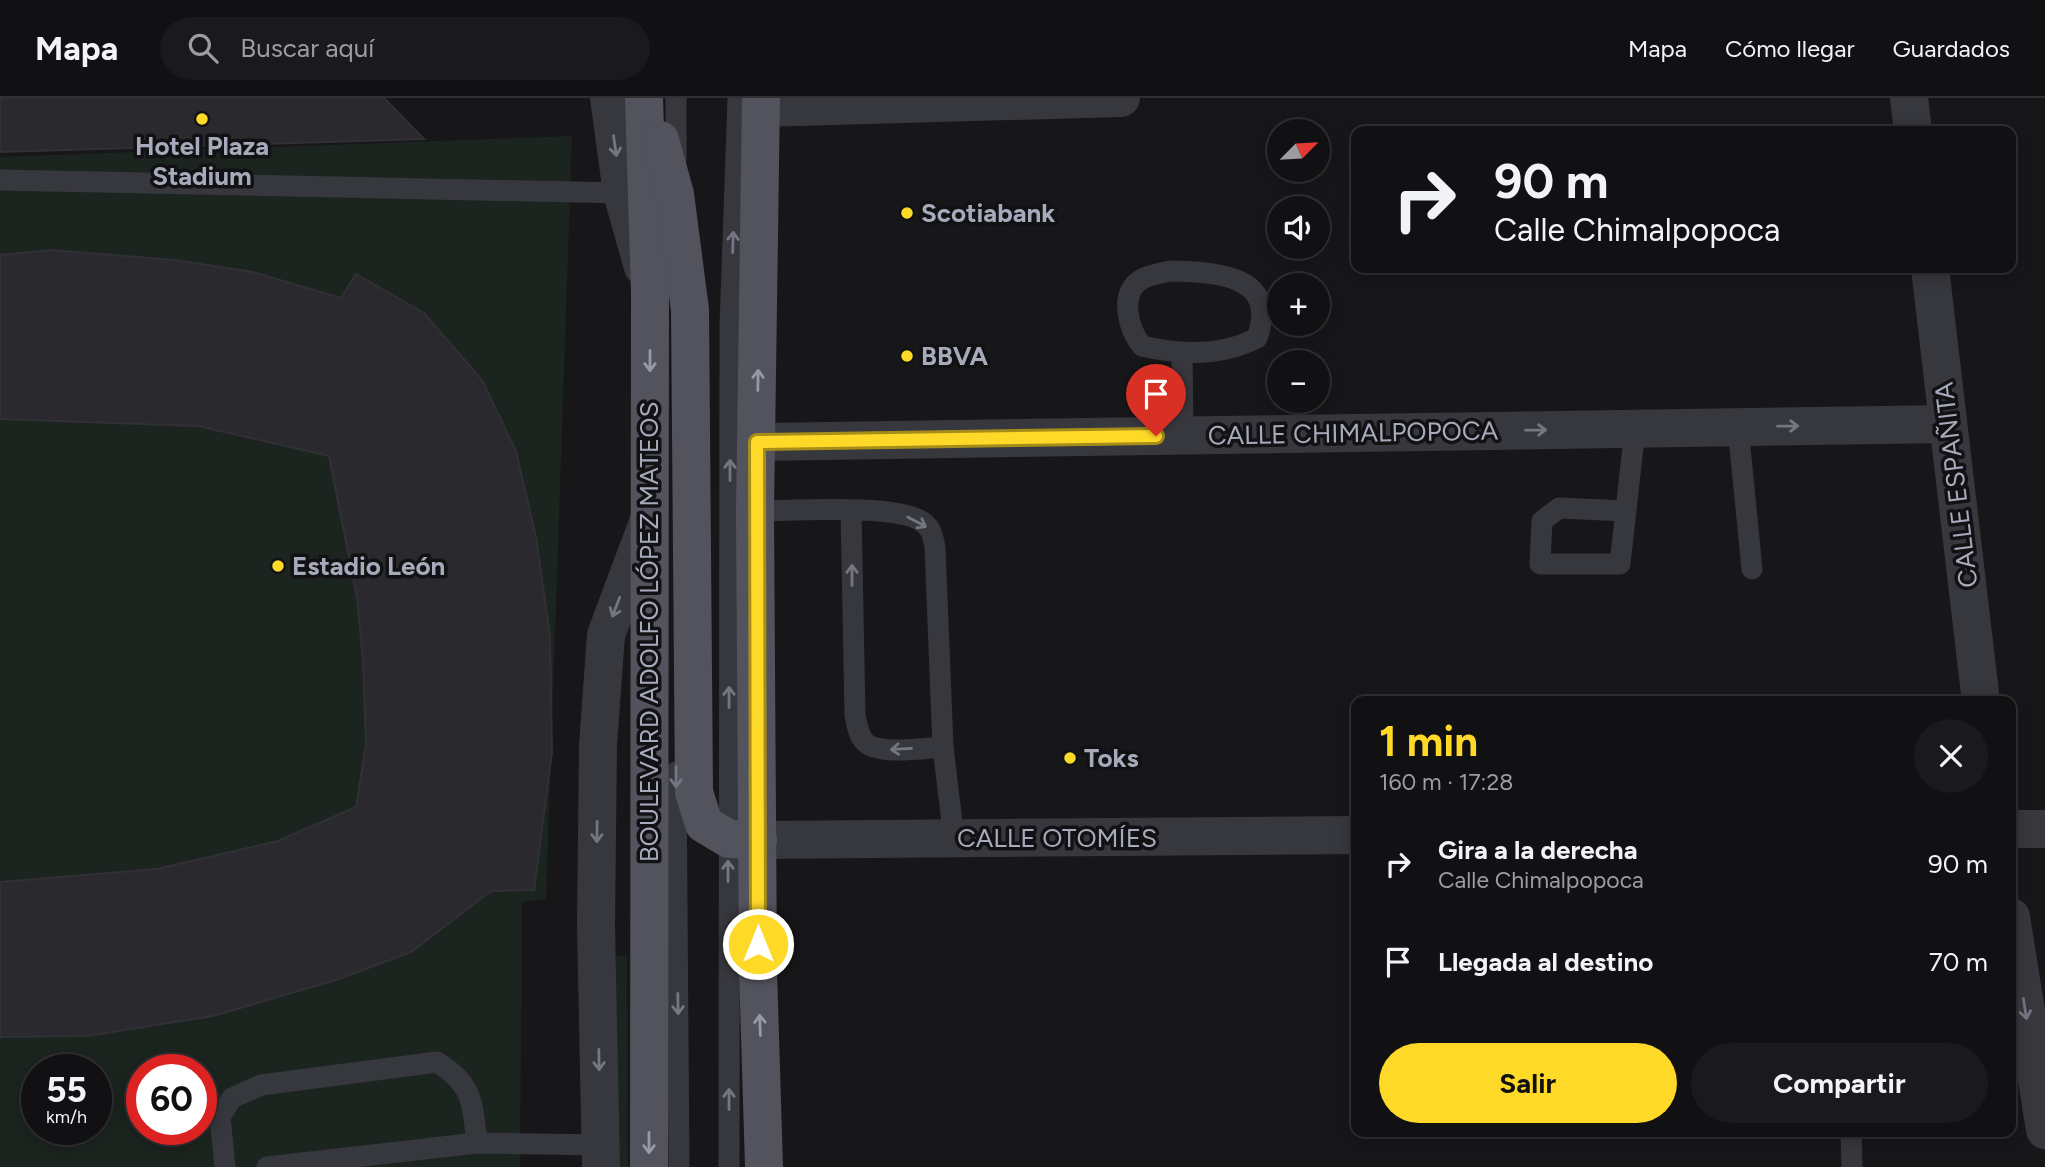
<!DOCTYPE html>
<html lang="es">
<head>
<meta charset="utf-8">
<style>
	body { margin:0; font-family:Figtree,sans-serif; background:#1a191c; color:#f1f3f6; height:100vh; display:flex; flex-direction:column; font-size:26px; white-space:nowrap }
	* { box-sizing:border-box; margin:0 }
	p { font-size:23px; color:#9c9da0 }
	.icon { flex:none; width:38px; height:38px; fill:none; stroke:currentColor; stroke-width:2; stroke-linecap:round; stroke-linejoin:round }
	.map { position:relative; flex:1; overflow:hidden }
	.sheet { position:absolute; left:1351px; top:598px; width:665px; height:441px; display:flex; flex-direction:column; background:#111013; border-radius:14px; box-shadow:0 4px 18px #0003,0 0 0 2px #303033 }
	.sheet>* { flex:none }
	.top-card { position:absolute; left:1351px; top:28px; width:665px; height:147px; border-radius:14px; box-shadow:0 4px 18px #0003,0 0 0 2px #303033; background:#111013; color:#f1f3f6; overflow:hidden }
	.needle { width:46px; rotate:66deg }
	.tools { position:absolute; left:1267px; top:21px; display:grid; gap:14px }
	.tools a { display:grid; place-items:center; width:63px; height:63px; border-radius:50%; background:#111013; box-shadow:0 4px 18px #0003,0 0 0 2px #303033; font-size:35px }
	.speed { position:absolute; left:21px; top:956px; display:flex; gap:14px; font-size:35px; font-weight:700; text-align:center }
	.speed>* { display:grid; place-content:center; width:91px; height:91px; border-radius:50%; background:#111013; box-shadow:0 4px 18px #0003,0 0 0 2px #303033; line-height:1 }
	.speed small { font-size:18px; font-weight:400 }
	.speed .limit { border:10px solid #d22; background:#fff; color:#111 }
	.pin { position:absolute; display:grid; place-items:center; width:60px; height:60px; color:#fff; margin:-72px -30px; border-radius:50% 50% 50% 0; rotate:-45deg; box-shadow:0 0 7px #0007 }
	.pin .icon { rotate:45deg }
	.me { position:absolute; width:77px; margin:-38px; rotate:0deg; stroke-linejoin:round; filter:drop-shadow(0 0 5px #0008) }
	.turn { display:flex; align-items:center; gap:24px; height:147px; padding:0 28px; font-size:32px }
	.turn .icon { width:91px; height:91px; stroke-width:2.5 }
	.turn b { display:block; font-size:49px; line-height:60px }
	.round { display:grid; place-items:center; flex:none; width:74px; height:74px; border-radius:37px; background:#1a191c }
	.headline { display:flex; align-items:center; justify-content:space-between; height:119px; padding:0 28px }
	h1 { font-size:42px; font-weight:700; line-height:52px; color:#ffd928 }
	.cta { display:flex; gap:14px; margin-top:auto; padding:14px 28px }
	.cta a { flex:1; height:80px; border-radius:42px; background:#ffd928; color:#111; font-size:28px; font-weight:700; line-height:80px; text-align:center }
	.cta a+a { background:#1a191c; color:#f1f3f6 }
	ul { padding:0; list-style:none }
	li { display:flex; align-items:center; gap:21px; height:98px; padding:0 28px }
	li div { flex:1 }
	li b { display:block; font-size:26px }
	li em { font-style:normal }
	header { display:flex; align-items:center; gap:42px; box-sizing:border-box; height:98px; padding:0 35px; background:#111013; border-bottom:2px solid #303033 }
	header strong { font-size:33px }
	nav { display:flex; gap:38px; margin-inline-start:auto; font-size:24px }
	.search { width:490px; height:63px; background:#1a191c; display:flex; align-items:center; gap:18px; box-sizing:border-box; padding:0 24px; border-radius:38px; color:#9c9da0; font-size:26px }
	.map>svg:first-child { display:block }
	.green { fill:#1c241f; fill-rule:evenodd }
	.building { fill:#2a292d; stroke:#313035; stroke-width:2 }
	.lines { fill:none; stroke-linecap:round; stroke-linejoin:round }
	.service { stroke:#37373e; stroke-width:21 }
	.minor { stroke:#37373e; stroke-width:38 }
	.tertiary { stroke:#37373e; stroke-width:38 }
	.primary { stroke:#53535e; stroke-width:38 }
	.oneway { stroke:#757682 }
	.oneway2 { stroke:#9699a8 }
	.route-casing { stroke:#a68d1a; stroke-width:18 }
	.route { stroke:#ffd928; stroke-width:12 }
	.poi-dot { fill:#ffd928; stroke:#121114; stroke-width:2.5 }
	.labels { text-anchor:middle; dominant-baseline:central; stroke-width:7; stroke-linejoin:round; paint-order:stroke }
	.poi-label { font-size:26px; font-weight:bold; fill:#a7aaba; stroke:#121114; text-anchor:start }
	.street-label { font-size:26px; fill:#a7aaba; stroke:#121114 }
</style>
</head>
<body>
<header>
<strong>Mapa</strong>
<div class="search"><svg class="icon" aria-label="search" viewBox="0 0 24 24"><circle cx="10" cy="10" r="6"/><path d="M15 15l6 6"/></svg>Buscar aquí</div>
<nav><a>Mapa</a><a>Cómo llegar</a><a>Guardados</a></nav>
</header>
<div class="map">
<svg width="2045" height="1069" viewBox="0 0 2045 1069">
	<rect width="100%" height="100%" fill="#171619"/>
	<!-- green -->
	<g class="green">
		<path d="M572,38L546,801L522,804L520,1069H0V59ZM37,971H96V1031H37ZM142,971H201V1031H142Z"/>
		<path d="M616,858H627L628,1069H617Z"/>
	</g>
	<!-- building -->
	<g class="building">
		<path d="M0,0H384L424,41L0,54Z"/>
		<path d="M51,152L175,162L253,174L341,200L356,176L424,215L482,282L516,353L536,439L550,538L552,654L534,792L491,793L411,854L336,882L213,918L87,938L0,939V784L157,771L278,743L356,709L366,646L363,562L357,500L329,358L198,328L0,321V157Z"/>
	</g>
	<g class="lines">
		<!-- service -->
		<g class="service">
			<path d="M676,61V0"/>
			<path d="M0,82L622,95"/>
			<path d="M1170,173C1214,174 1280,176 1257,240C1222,258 1180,257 1142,248C1129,232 1119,198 1139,183C1147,177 1161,175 1170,173Z"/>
			<path d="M1182,256L1183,338"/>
			<path d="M1738,329L1752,471"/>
			<path d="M755,413C788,413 901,405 924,425C932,431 933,440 935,449L943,649C925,650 876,658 864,643C858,636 857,626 855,617L851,412"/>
			<path d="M1626,413L1559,410L1542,423L1540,466H1620L1635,331"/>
			<path d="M943,649L954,741"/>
			<path d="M676,674L679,1069"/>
			<path d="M1851,1034L1852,1069"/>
			<path d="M225,1069L220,1019L232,1000L261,987L437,964C474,987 472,1005 477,1045"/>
			<path d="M267,1069L477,1045L601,1047"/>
			<path d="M729,1069L730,228L738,0"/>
		</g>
		<!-- minor -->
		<g class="minor">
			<path d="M1909,0L1913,33"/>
			<path d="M761,10L1121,0"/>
			<path d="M1930,170L1981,604"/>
			<path d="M757,344L1948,326"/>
			<path d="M2011,731H2045"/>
			<path d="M758,742L1356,737"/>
			<path d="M2011,819L2045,1032"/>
		</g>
		<!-- tertiary -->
		<g class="tertiary">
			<path d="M609,0L622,95L643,169"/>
			<path d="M601,1069L596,827L598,647L606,537L649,422"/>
		</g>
		<!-- primary -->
		<g class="primary">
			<path d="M644,0L650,194L649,1069"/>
			<path d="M761,0L755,413L758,872L764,1069"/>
			<path d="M660,42L675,96L690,212L694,694L704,726L729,741L758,742"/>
		</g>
	</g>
	<!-- one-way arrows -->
	<defs><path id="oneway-shaft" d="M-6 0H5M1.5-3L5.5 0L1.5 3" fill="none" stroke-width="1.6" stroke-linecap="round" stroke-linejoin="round" transform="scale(1.75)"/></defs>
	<g class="oneway">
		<use href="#oneway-shaft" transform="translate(615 48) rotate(82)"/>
		<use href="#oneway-shaft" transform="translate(733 144) rotate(-88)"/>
		<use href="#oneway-shaft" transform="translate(1788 328) rotate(-1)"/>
		<use href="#oneway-shaft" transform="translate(1536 332) rotate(-1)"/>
		<use href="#oneway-shaft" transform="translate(730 372) rotate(-90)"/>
		<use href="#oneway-shaft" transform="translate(917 424) rotate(28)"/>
		<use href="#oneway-shaft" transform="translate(852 477) rotate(-90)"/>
		<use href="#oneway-shaft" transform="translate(616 509) rotate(111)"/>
		<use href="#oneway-shaft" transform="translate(729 599) rotate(-90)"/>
		<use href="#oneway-shaft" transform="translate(901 651) rotate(177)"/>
		<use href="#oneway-shaft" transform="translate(676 679) rotate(90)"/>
		<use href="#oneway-shaft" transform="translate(597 734) rotate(91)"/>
		<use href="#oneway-shaft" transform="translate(728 773) rotate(-90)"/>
		<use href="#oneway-shaft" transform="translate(678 906) rotate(89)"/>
		<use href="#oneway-shaft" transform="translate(2025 911) rotate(81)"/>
		<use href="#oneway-shaft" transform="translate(599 962) rotate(89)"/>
		<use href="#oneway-shaft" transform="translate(729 1001) rotate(-90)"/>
	</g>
	<g class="oneway2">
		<use href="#oneway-shaft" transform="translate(650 263) rotate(90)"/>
		<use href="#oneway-shaft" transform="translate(758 282) rotate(-89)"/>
		<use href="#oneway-shaft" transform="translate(760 927) rotate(-92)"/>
		<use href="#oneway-shaft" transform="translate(649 1045) rotate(90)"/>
	</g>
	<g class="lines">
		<defs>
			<path id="route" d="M758,846L757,344L1156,338"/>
		</defs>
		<!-- route casing -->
		<use href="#route" class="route-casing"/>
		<!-- route -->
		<use href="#route" class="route"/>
	</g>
	<!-- markers -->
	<g class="poi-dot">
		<circle cx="202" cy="21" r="7"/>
		<circle cx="907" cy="115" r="7"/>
		<circle cx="907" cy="258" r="7"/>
		<circle cx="278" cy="468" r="7"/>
		<circle cx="1070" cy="660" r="7"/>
	</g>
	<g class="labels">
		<!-- poi labels -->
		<g class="poi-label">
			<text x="202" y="48" text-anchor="middle">Hotel Plaza<tspan x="202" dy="30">Stadium</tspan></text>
			<text x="921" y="115">Scotiabank</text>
			<text x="921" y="258">BBVA</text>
			<text x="292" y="468">Estadio León</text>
			<text x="1084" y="660">Toks</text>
		</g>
		<!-- street labels -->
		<g class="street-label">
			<text transform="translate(1353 335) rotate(-1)">CALLE CHIMALPOPOCA</text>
			<text transform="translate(1956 387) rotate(-97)">CALLE ESPAÑITA</text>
			<text transform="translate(649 534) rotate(-90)">BOULEVARD ADOLFO LÓPEZ MATEOS</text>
			<text x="1057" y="740">CALLE OTOMÍES</text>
		</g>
	</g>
</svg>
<div class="tools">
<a><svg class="needle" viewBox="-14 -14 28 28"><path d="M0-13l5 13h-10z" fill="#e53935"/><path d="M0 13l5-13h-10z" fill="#9c9da0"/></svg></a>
<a><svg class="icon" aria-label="sound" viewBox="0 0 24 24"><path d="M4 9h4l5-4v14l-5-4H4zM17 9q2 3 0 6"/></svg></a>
<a>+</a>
<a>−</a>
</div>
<div class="speed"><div>55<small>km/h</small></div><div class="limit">60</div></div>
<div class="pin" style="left:1156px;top:338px;background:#d93025"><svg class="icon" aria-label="arrive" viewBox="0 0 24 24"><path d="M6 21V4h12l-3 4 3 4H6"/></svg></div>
<svg class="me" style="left:758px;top:846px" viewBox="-20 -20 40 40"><circle r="17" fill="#ffd928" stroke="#fff" stroke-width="3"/><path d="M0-11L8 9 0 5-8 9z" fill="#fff"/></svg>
<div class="top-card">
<div class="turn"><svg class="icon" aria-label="right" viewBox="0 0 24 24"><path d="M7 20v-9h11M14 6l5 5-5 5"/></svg><div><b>90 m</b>Calle Chimalpopoca</div></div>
</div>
<section class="sheet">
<div class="headline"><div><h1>1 min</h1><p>160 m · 17:28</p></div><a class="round"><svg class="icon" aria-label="close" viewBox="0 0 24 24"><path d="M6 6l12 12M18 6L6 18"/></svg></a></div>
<ul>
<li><svg class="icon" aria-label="right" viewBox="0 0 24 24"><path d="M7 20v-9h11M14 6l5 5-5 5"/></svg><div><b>Gira a la derecha</b><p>Calle Chimalpopoca</p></div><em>90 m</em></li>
<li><svg class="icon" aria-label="arrive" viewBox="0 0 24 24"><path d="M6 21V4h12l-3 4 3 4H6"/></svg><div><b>Llegada al destino</b></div><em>70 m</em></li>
</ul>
<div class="cta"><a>Salir</a><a>Compartir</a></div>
</section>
</div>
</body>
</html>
